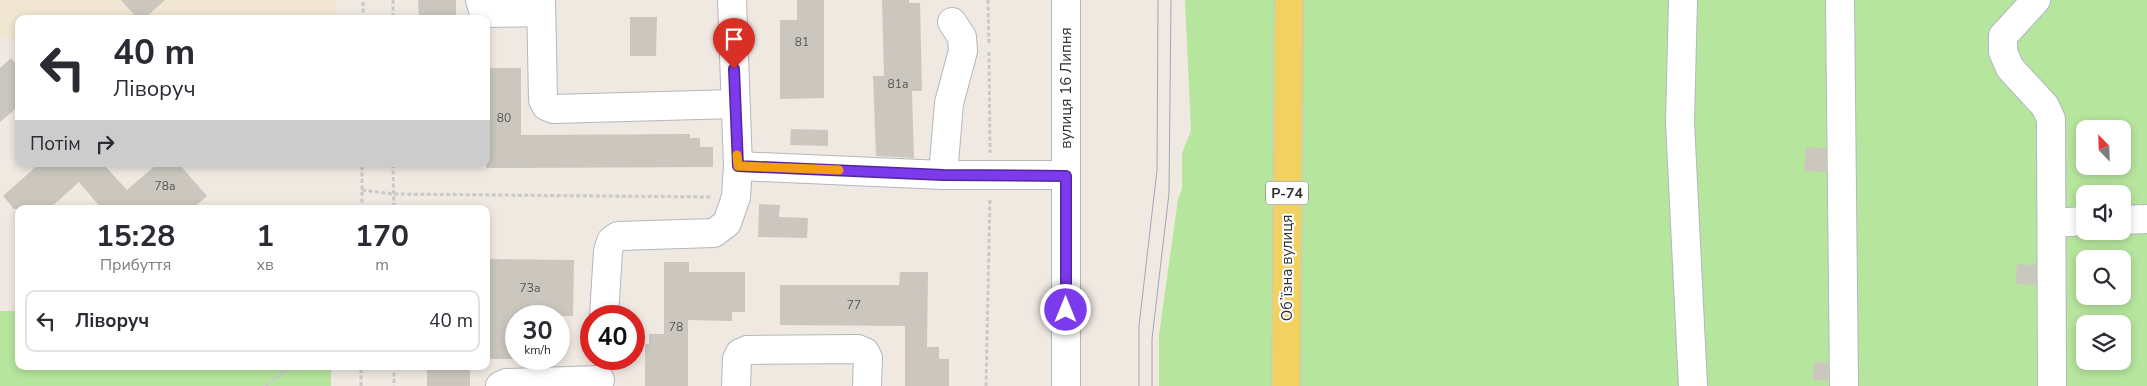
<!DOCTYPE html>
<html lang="uk">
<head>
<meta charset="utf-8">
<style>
	body { margin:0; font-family:"Nunito Sans",sans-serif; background:#f7f7f7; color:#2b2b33; height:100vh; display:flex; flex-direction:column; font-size:19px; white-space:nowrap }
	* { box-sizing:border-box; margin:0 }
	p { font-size:16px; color:#7c7c81 }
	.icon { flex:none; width:28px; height:28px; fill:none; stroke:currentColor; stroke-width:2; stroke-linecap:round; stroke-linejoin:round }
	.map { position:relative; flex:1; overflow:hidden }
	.sheet { position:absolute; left:15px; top:205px; width:475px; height:165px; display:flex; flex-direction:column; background:#fff; border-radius:10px; box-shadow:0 2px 8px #0003 }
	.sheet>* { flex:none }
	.guide { position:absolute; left:15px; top:15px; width:475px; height:152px; border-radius:10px; box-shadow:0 2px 8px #0003; background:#fff; color:#2b2b33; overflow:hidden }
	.needle { width:32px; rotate:337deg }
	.tools { position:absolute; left:2076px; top:120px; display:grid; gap:10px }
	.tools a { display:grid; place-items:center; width:55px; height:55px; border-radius:10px; background:#fff; box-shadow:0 2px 8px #0003; font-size:25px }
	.speed { position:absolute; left:505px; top:305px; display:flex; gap:10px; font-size:25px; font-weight:700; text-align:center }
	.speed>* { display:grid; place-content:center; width:65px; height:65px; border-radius:50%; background:#fff; box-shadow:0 2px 8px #0003; line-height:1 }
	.speed small { font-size:12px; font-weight:400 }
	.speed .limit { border:8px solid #d22; background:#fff; color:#111 }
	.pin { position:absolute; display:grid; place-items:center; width:42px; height:42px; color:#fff; margin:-51px -21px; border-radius:50% 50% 50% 0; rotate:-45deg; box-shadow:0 0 5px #0007 }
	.pin .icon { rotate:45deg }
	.me { position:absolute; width:55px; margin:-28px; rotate:0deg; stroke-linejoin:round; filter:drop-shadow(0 0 4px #0008) }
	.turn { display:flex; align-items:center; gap:18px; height:105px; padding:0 15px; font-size:22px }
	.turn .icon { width:65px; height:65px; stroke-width:2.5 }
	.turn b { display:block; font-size:35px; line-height:42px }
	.then { display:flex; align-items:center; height:48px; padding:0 15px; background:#0003; gap:10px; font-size:19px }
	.eta { display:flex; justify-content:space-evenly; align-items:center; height:85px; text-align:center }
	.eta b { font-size:30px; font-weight:700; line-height:35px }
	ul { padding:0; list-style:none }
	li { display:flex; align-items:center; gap:15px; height:62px; margin:0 10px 8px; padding:0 5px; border:2px solid #e1e1e2; border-radius:10px }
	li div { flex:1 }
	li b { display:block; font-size:19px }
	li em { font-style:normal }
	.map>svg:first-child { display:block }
	.education { fill:#f0e6d1 }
	.green { fill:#b6e59e; fill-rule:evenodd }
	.building { fill:#cbc7bf }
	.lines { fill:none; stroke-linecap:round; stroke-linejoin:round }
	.minor-casing { stroke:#b4b7c1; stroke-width:30 }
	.major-casing { stroke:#c9c9c9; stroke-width:30 }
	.path { stroke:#c9c9c9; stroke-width:3; stroke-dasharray:4 2.5; stroke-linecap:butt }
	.minor { stroke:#fff; stroke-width:28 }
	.major { stroke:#f2d163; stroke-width:28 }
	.tram { stroke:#a3a6b8; stroke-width:1 }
	.route-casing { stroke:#51269a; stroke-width:12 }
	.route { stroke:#7c3aed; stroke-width:9 }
	.slow { stroke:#f59e0b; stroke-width:9 }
	.labels { text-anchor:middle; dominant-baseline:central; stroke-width:4; stroke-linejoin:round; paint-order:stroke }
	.number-label { font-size:12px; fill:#555452 }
	.shield { fill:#fff; stroke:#6d6d6d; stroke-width:1 }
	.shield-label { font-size:14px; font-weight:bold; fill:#2e2e2e }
	.street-label { font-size:15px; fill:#2e2e2e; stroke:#fff }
</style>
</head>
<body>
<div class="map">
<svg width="2147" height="386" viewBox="0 0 2147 386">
	<rect width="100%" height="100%" fill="#efe9e1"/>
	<!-- education -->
	<path class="education" d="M0,0H336V19H19V40L0,38Z"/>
	<!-- green -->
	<g class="green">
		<path d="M1185,0H2147V386H1159V335L1178,199L1182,189V153L1191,131ZM2085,129H2122V166H2085ZM2085,194H2122V231H2085ZM2085,259H2122V296H2085ZM2085,324H2122V361H2085Z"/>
		<path d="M0,311H19V366H331V386H0Z"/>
	</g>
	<!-- building -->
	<g class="building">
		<path d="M121,0H165L144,19H138Z"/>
		<path d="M418,0H456V19H419Z"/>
		<path d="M797,0H824V98L780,99V20H797Z"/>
		<path d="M882,0H909V3H920L922,91H912L914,158L876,156L873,76H884Z"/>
		<path d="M630,17H657L656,56H630Z"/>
		<path d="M11,58L19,68V106L0,122V68Z"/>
		<path d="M486,68H521V135L690,134V138H700V147H713V167L486,168Z"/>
		<path d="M791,129L828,130V146L790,145Z"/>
		<path d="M1806,147L1826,148V172L1804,171Z"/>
		<path d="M39,164H103L127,190L157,164H179L207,196L192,209H102L79,182L49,209H14L3,196Z"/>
		<path d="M759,204L780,205L779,217L808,218L807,238L758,237Z"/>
		<path d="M486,259L574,260L573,316H516V359H486Z"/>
		<path d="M664,262H689V272H745V312H732V321L688,320V386H645V344H649V334H664Z"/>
		<path d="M2017,264L2036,265V285L2016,284Z"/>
		<path d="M900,272H928L927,347H939V359H949V386H905V326L780,325V285H899Z"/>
		<path d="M1814,362L1828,363V381L1813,380Z"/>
		<rect x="427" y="366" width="43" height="20"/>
	</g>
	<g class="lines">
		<defs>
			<g id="minor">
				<path d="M480,0L483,10L490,13L541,12"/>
				<path d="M541,0L543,100L546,106L553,109L735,104"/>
				<path d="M1066,0V386"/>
				<path d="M1683,0L1680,122L1693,386"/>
				<path d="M1840,0L1844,386"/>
				<path d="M2036,0L2003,36V52L2010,68L2045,106L2051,119L2052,386"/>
				<path d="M738,166L943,175H1066"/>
				<path d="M943,175L949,103L963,51L962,37L952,22"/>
				<path d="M2122,220L2147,219"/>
				<path d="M2052,223L2085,221"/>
				<path d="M604,316L608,251L611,241L618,236L714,233L727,223L736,197L738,166L732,0"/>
				<path d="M500,386L506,383L600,380"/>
				<path d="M736,386L737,359L740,353L747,350L858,349L865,352L868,358L867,386"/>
			</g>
			<path id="major" d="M1286,386L1289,0"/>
		</defs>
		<!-- minor casing -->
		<use href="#minor" class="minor-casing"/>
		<!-- major casing -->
		<use href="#major" class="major-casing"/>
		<!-- path -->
		<g class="path">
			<path d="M393,0V19"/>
			<path d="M988,0L989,45"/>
			<path d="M363,19V0"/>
			<path d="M989,52L990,153"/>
			<path d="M393,164L394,209"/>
			<path d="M362,190L394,194L711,197"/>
			<path d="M362,209V164"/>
			<path d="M394,366V386"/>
			<path d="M265,386L292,366"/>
			<path d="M361,386V366"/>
			<path d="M986,386L990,199"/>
		</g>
		<!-- minor -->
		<use href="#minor" class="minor"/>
		<!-- major -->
		<use href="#major" class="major"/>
		<!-- tram -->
		<g class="tram">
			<path d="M1139,386V326L1157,170L1158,0"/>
			<path d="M1152,386V339L1169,193L1171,0"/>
		</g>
	</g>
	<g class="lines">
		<defs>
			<path id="route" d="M734,69L738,166L943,175L1066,176V310"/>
		</defs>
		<!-- route casing -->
		<use href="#route" class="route-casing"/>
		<!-- route -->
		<use href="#route" class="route"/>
		<!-- slow -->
		<path class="slow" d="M737,155L738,166L839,170"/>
	</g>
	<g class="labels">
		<!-- number labels -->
		<g class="number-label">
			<text x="802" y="42">81</text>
			<text x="898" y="84">81а</text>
			<text x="504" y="118">80</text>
			<text x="165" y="186">78а</text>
			<text x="530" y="288">73а</text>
			<text x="854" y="305">77</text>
			<text x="676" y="327">78</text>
		</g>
		<!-- shield labels -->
		<rect class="shield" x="1266" y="181.5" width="42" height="23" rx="4"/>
		<g class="shield-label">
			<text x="1287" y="193">Р-74</text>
		</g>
		<!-- street labels -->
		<g class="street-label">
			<text transform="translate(1066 88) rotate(-90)">вулиця 16 Липня</text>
			<text transform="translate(1287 268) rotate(-90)">Обʼїзна вулиця</text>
		</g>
	</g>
</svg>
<div class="tools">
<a><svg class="needle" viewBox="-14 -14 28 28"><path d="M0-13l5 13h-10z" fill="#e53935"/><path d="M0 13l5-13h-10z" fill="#7c7c81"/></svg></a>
<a><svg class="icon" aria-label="sound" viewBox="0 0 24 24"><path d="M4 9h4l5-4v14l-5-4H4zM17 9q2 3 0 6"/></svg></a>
<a><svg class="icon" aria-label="search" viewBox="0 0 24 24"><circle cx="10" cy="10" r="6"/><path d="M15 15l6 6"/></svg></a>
<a><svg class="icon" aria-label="layers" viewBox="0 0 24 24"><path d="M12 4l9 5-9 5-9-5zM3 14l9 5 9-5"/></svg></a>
</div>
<div class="speed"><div>30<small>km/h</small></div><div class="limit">40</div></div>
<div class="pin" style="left:734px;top:69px;background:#d93025"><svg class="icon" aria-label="arrive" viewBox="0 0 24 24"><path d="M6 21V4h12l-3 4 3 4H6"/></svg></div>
<svg class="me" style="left:1066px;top:310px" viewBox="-20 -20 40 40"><circle r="17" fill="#7c3aed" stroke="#fff" stroke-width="3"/><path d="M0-11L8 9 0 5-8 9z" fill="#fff"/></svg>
<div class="guide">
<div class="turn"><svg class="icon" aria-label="left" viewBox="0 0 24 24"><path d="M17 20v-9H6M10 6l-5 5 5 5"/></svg><div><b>40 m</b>Ліворуч</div></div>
<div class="then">Потім<svg class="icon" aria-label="right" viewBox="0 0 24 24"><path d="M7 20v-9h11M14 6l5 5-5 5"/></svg></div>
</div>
<section class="sheet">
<div class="eta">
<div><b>15:28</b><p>Прибуття</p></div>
<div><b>1</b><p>хв</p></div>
<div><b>170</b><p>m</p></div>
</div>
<ul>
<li><svg class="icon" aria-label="left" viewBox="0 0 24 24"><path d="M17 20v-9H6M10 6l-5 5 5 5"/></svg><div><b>Ліворуч</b></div><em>40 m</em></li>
</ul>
</section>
</div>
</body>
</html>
